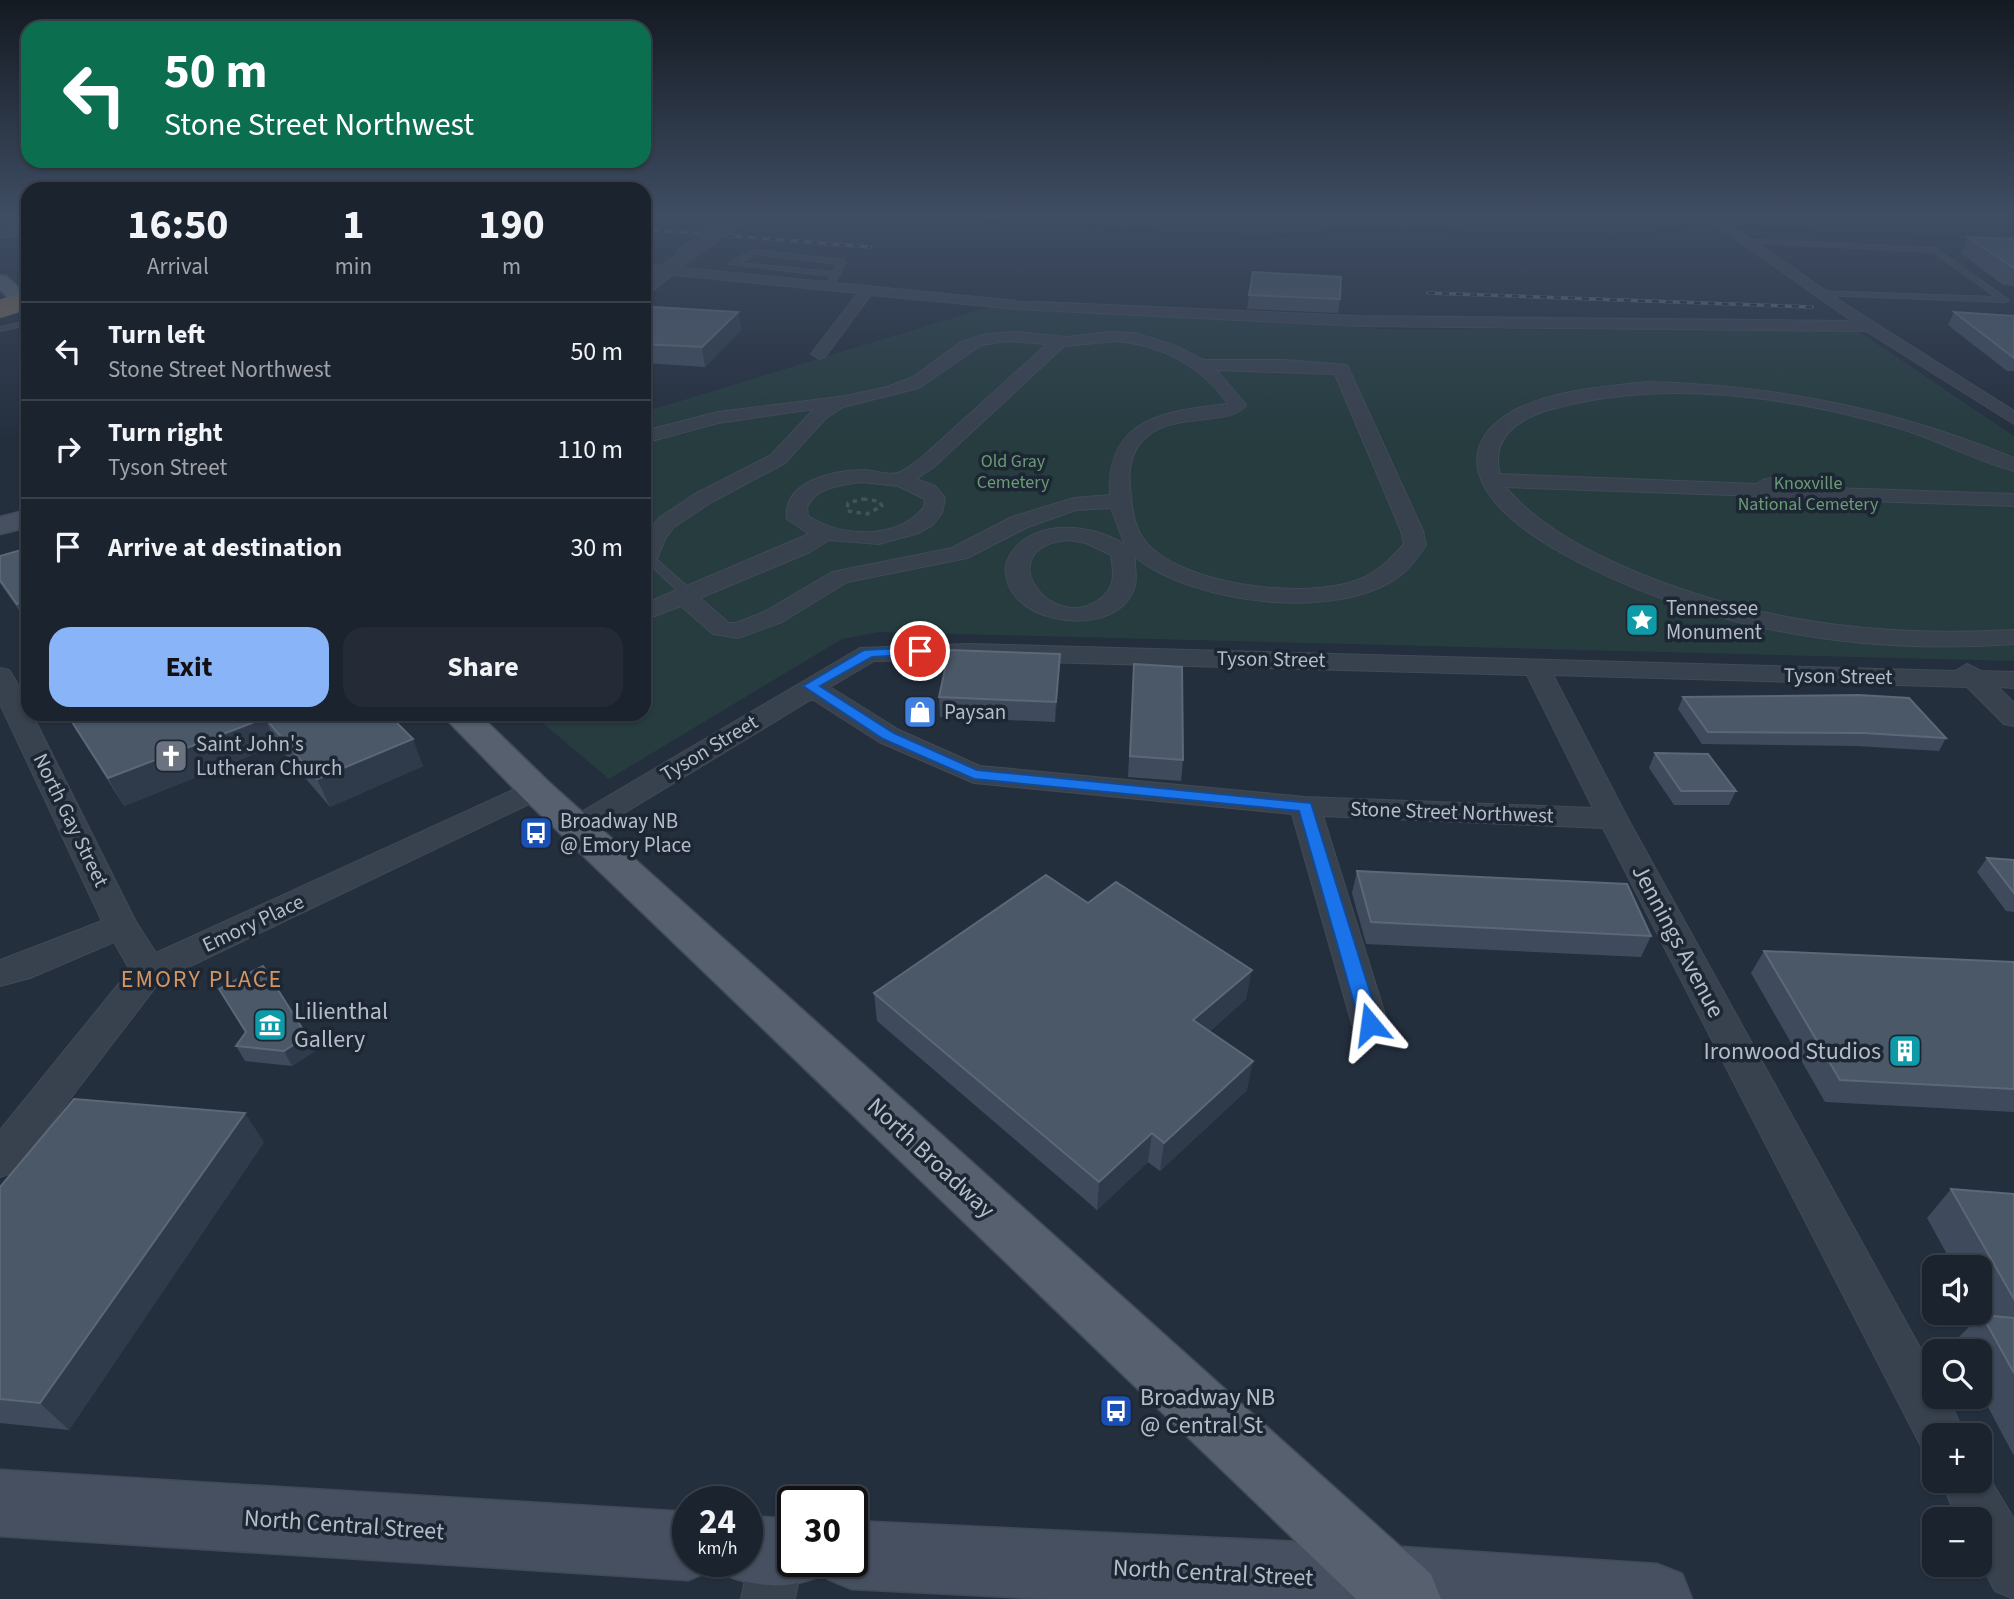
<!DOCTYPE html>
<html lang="en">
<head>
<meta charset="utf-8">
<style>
	body { margin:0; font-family:"Source Sans 3",sans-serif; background:#242b36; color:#f1f3f6; height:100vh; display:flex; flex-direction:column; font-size:26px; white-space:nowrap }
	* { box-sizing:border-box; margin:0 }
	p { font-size:23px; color:#a0a4aa }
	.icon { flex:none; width:38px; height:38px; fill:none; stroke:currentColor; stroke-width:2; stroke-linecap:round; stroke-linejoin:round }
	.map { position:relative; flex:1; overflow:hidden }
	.sheet { position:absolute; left:21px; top:182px; width:630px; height:539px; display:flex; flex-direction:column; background:#1b232e; border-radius:21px; box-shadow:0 2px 5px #0004,0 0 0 2px #39404a }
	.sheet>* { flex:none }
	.banner { position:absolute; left:21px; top:21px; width:630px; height:147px; border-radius:21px; box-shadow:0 2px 5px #0004,0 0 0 2px #39404a; background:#0b6e4f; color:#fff; overflow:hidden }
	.buttons { position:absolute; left:1922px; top:1255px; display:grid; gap:14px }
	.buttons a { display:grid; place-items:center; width:70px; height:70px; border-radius:14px; background:#1b232e; box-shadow:0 2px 5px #0004,0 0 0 2px #39404a; font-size:35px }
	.speed { position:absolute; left:672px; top:1486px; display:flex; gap:14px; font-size:35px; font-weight:700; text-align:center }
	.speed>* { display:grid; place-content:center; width:91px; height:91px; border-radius:50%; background:#1b232e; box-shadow:0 2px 5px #0004,0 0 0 2px #39404a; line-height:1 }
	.speed small { font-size:18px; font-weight:400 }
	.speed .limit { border:4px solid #111; border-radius:10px; background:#fff; color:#111 }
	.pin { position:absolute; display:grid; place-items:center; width:60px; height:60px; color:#fff; margin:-30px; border:4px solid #fff; border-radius:50%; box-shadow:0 2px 7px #0007 }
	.me { position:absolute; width:77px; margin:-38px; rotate:344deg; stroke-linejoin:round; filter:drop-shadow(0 0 5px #0008) }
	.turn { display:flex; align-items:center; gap:24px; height:147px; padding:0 28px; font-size:32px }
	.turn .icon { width:91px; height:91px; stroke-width:2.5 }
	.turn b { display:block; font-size:49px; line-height:60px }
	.eta { display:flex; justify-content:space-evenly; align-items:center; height:119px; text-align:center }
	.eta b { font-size:42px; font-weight:700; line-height:49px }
	.action { display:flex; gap:14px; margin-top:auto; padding:14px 28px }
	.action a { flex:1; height:80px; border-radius:21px; background:#8ab4f8; color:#111; font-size:28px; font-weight:700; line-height:80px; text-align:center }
	.action a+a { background:#242b36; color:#f1f3f6 }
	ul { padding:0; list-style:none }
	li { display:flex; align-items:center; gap:21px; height:98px; padding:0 28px; border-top:2px solid #39404a }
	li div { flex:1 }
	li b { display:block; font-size:26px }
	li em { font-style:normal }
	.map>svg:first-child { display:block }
	.green { fill:#263c3f }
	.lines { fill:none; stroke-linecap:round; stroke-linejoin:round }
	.stream { fill:#17263c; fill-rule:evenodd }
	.service-casing { stroke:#414a57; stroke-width:2 }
	.minor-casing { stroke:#414a57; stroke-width:2 }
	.tertiary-casing { stroke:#414a57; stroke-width:3 }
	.secondary-casing { stroke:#414a57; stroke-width:3 }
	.primary-casing { stroke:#414a57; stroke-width:3 }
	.path { stroke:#3f5557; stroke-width:3.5; stroke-dasharray:4.5 4.5; stroke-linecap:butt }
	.service { fill:#38414e; fill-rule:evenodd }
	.minor { fill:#38414e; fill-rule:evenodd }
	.tertiary { fill:#38414e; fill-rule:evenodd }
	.secondary { fill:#465061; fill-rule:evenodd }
	.primary { fill:#56606e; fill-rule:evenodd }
	.rail-casing { stroke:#5a6575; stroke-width:3.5 }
	.rail { stroke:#1d2633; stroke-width:2.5; stroke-dasharray:7; stroke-linecap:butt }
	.tertiary-bridge-casing { stroke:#414a57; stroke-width:18; stroke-linecap:butt }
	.motorway-bridge-casing { stroke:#434c59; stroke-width:18; stroke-linecap:butt }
	.tertiary-bridge { stroke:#38414e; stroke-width:18 }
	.motorway-bridge { stroke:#746855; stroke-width:18 }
	.wall { fill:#3f4b5c }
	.shaded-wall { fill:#2f3b4b }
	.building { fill:#4b5868; stroke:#5c6777; stroke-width:2 }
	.route { fill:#1a73e8; stroke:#114b97; stroke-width:2 }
	.labels { text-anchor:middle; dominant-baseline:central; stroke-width:7; stroke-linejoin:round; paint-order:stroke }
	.far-park-label { font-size:18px; fill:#6b9a76; stroke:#1d2633 }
	.poi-label { font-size:21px; fill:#b4bcc9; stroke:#1d2633; text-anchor:start }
	.street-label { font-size:21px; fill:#b4bcc9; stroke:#1d2633 }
	.near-street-label { font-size:24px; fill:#b4bcc9; stroke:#1d2633 }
	.quarter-label { font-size:24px; letter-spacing:2px; fill:#d59563; stroke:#1d2633 }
	.near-poi-label { font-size:24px; fill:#b4bcc9; stroke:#1d2633; text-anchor:start }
</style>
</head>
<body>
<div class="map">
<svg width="2014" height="1599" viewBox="0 0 2014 1599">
	<rect width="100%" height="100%" fill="#242f3e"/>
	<!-- green -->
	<path class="green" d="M992,306L1381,329L1858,331L2014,436V661L880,632L842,639L609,779L532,714H644V412Z"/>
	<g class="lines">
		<!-- stream -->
		<path class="stream" d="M869,216H891L1259,237L1360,228L1617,236L1699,225L1982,240L1980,241L1699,227L1617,238L1360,230L1259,239Z"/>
		<defs>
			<g id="service">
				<path d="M1740,239L1935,248L2009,300L2005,302L1820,295L1817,291L1996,297L1933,252L1742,242Z"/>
				<path d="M753,250L842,260L846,262L833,286L829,288L825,286L831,276L729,264ZM754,254L838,264L833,272L740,263Z"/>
				<path d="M28,321V325L0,331V327Z"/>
				<path d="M648,552L689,588L691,591L688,600H680L679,592L644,559V553Z"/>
			</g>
			<g id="minor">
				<path d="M1703,216H1717L1848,306L2014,411V424L1866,331L1356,326L1017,309L871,295L825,357L819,359L811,354L858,293L644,272V264L1017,301L1356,316L1852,321Z"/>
				<path d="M28,225V233L0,238V230Z"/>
				<path d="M1017,332L1066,337L1110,332L1134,333L1174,345L1203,360H1286L1347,365L1423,531L1426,545C1420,554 1411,567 1402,574C1342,623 1193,604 1135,557C1134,572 1140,581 1130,597C1103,640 999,622 1006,564C1024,516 1091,522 1125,545L1111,508L1076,510L1028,527L967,558L847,582L782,622L738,638L713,634L681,606L644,620V604L809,534L787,519C782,481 835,470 864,470C874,470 888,476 897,473C904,472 914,463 920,459L1047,344L1007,341L981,345L919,388L843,407L825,419L785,463L710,503L674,527L665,539L656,561L644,562V537L659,518L695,494L771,455L814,409L718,423L644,443V431L718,412L846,396L887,387L913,377L961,342L986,334ZM1117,341C1161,345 1203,366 1228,404C1166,411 1105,418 1110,495L1074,498L1012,517L952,548L832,572L764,612L736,623H729L700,598L810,552L829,540L879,544L919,533L933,525L942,513L945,498L935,486L916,479L934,467L1064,346ZM1216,370L1335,374L1401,531L1404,544C1390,560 1378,572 1358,580C1307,600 1181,586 1145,541C1135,529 1132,511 1131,496C1129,482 1128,467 1134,454C1155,405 1227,431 1246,405ZM862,482L898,486L925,499L924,507C896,541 842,537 808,516L807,508C814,487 843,485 862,482ZM1069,540L1086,543L1111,555C1114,574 1116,587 1100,599C1049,636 988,546 1069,540Z"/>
				<path d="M1647,382C1775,385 1896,409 2014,458V471C1976,461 1938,440 1899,428C1788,396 1664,378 1552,409C1519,418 1490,437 1500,474L1757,484C1769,473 1791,479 1803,487L2014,494V506L1808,499L1786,505L1759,496L1506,487L1508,490C1536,522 1575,544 1613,562C1739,620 1876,638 2014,630V644C1904,652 1795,642 1690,608C1633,590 1478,530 1477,460C1477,438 1495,421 1513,411C1553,390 1603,387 1647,382Z"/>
				<path d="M969,644L1955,671L1967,664L1981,671L2014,672V688L1998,687L2014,703V726L2004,724L1967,687L1553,675L1628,819L1934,1373V1396H1947L1965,1435H1934V1456L1924,1452L1603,828L1323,816L1388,1024L1383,1034L1370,1038L1357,1034L1352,1024L1292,814L974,783L879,742L812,699L588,835L577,838L566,835L562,828L566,821L860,648ZM969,660L1527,675L1593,808L1305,797L980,766L899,730L830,687L874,661Z"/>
				<path d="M0,668L9,670C17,682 28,700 28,714H32L136,922L156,953L526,784L536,781L546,784L551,790L546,796L161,980L14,1172L0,1177V1130L130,970L114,942L30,978L0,986V960L102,921L0,704Z"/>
				<path d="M1979,1461L2014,1519V1599L1995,1591L1979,1560V1519H1958L1940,1480H1979Z"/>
				<path d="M777,1526L793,1532V1561H802L795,1599H741L751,1552L758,1533Z"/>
			</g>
			<path id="tertiary" d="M682,252L691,257L688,261L651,291L644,293V278Z"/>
			<g id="secondary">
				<path d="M28,510V527L0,534V517Z"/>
				<path d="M0,1470L688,1512V1561H716L712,1570L688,1580L0,1536Z"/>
				<path d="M747,1516L793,1519V1561H852V1521L1387,1546L1657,1564L1682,1574L1692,1599H1053L852,1589L828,1579L822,1565L817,1577C785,1590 755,1587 723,1574L718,1561H747Z"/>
			</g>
			<g id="primary">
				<path d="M0,275L6,276L28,296V312L21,310L0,290Z"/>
				<path d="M441,714H479L549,782L1431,1574L1441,1599H1356L523,798Z"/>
			</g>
		</defs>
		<!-- service casing -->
		<use href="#service" class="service-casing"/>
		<!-- minor casing -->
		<use href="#minor" class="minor-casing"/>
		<!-- tertiary casing -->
		<use href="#tertiary" class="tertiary-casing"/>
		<!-- secondary casing -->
		<use href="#secondary" class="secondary-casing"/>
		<!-- primary casing -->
		<use href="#primary" class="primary-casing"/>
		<!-- path -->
		<path class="path" d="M863,499L879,501L882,506L867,514L847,511L848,503Z"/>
		<!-- service -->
		<use href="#service" class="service"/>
		<!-- minor -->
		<use href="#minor" class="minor"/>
		<!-- tertiary -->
		<use href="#tertiary" class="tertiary"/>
		<!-- secondary -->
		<use href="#secondary" class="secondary"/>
		<!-- primary -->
		<use href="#primary" class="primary"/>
		<defs>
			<g id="rail">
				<path d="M644,229L871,247"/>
				<path d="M1428,293L1812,307"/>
			</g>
		</defs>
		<!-- rail casing -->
		<use href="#rail" class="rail-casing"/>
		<!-- rail -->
		<use href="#rail" class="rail"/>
		<defs>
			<path id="tertiary-bridge" d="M682,257L738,216"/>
			<path id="motorway-bridge" d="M0,309L28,300"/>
		</defs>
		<!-- tertiary-bridge casing -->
		<use href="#tertiary-bridge" class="tertiary-bridge-casing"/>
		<!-- motorway-bridge casing -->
		<use href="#motorway-bridge" class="motorway-bridge-casing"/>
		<!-- tertiary-bridge -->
		<use href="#tertiary-bridge" class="tertiary-bridge"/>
		<!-- motorway-bridge -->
		<use href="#motorway-bridge" class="motorway-bridge"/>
	</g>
	<!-- wall -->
	<g class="wall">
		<path d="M12,216H28V223H22Z"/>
		<path d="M1968,237L2014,239V286L2003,285L1961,253Z"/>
		<path d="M1249,295L1340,299L1338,313L1247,309Z"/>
		<path d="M738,312L741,330L705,367L644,363V315Z"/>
		<path d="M1954,312L2014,316V371H2007L1948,325Z"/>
		<path d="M28,548V623L0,583V556Z"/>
		<path d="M1060,654L1055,722L940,717L939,697Z"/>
		<path d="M1134,664L1183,760L1181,781L1128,777Z"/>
		<path d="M1683,697L1946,738L1939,751L1857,746L1702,744L1678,709Z"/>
		<path d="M66,714H388L423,766L330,807L277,745L124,806Z"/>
		<path d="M1655,753L1736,791L1729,805H1674L1649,768Z"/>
		<path d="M1987,858L2014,860V912L2006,911L1977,872Z"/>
		<path d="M1357,871L1651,936L1641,957L1366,944L1352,893Z"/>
		<path d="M1088,903L1246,999L1210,1031L1247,1090L1160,1171L1148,1162L1097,1210L877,1021L874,993Z"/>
		<path d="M1764,951L2014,962V1112L1825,1102L1751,973Z"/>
		<path d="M236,1046L315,1051L292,1066L245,1061Z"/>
		<path d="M264,1142L69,1430L0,1423V1187Z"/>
		<path d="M1951,1189L2014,1194V1456L1979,1390V1351H1959L1954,1342L1980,1316L1978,1312L1979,1267H1954L1927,1218Z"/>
	</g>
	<!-- shaded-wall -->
	<g class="shaded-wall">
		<path d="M19,216H28V223H22Z"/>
		<path d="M738,312L741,330L705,367L702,347Z"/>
		<path d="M28,601V623L17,604Z"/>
		<path d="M1060,654L1059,674L1055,722L1056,702Z"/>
		<path d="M265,718L277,745L124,806L108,778Z"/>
		<path d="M413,739L423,766L330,807L317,779Z"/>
		<path d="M1252,970L1246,999L1189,1049L1193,1020Z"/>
		<path d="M307,1036L315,1051L292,1066L284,1051Z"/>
		<path d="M1253,1061L1247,1090L1160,1171L1164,1143Z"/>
		<path d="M245,1113L264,1142L69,1430L40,1403Z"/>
		<path d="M1152,1133L1148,1162L1097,1210L1099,1182Z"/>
	</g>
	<!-- building -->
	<g class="building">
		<path d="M1968,237L2014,239V268L2012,267Z"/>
		<path d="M1253,272L1341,277L1340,299L1249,295Z"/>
		<path d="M654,307L738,312L702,347L644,344V315Z"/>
		<path d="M1954,312L2014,316V358Z"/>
		<path d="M28,548V601L17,604L0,580V556Z"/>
		<path d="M949,650L1060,654L1056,702L939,697Z"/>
		<path d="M1134,664L1182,667L1183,760L1130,756Z"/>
		<path d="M1859,695L1909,698L1946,738L1864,733L1708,732L1683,697Z"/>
		<path d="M67,714H388L413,739L317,779L265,718L108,778Z"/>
		<path d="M1655,753L1708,754L1736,791H1681Z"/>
		<path d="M1987,858L2014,860V893Z"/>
		<path d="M1357,871L1627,884L1651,936L1371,922Z"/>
		<path d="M1046,875L1088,903L1116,882L1252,970L1193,1020L1253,1061L1164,1143L1152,1133L1099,1182L874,993Z"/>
		<path d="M1764,951L2014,962V1089L1840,1080Z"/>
		<path d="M263,966L307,1036L284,1051L236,1046L246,1032L219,989Z"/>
		<path d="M74,1099L245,1113L40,1403L0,1399V1187Z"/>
		<path d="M1951,1189L2014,1194V1299Z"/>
		<path d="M1982,1315L2014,1318V1373Z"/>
	</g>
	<!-- sky -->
	<linearGradient id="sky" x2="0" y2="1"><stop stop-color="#141a22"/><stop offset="0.49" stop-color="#3f4d63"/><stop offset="1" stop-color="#3f4d63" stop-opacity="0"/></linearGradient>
	<rect width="2014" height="440" fill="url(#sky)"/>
	<!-- route -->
	<path class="route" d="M920,647L927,651L925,654L872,657L820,686L894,733L977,770L1311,803L1380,1024L1377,1029H1363L1360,1024L1299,811L974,779L883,739L803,686L864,650Z"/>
	<!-- icons -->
	<defs>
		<symbol id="sight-square" viewBox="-11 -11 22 22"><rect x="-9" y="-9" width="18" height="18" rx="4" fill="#0f9aa8" stroke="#1d2633"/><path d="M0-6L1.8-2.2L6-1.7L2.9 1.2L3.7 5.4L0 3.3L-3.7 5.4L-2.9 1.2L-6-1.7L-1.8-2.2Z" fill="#fff"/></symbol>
		<symbol id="shop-square" viewBox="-11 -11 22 22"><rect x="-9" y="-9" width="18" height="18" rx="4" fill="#3f7fe0" stroke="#1d2633"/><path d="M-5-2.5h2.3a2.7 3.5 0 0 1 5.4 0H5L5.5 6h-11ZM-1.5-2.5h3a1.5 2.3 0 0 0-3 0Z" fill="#fff"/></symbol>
		<symbol id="church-square" viewBox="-11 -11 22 22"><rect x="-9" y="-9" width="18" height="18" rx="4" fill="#6b7280" stroke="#1d2633"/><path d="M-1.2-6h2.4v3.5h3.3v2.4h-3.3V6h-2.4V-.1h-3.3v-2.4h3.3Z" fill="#fff"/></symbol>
		<symbol id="bus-square" viewBox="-11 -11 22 22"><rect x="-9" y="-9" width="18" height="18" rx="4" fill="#1a4fb4" stroke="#1d2633"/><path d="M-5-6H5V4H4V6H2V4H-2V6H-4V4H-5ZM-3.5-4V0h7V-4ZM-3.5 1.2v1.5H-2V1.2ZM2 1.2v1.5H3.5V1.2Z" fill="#fff"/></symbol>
		<symbol id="museum-square" viewBox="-11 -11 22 22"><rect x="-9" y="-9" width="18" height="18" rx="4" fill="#0f9aa8" stroke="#1d2633"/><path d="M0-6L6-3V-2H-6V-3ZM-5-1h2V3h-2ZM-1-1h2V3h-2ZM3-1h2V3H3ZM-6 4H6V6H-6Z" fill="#fff"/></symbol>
		<symbol id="building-square" viewBox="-11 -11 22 22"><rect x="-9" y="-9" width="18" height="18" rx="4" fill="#0f9aa8" stroke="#1d2633"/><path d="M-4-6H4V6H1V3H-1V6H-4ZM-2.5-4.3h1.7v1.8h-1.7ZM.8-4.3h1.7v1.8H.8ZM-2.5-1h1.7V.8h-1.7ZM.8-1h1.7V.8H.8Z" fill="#fff"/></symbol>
	</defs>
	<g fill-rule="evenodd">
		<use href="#sight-square" x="1623" y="601" width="38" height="38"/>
		<use href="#shop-square" x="901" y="693" width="38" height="38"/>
		<use href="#church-square" x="152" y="737" width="38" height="38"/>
		<use href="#bus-square" x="517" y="814" width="38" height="38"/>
		<use href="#museum-square" x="251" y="1006" width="38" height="38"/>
		<use href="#building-square" x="1886" y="1032" width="38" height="38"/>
		<use href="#bus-square" x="1097" y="1392" width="38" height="38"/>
	</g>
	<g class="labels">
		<!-- far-park labels -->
		<g class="far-park-label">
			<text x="1013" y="461">Old Gray<tspan x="1013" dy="21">Cemetery</tspan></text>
			<text x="1808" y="483">Knoxville<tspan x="1808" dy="21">National Cemetery</tspan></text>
		</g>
		<!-- poi labels -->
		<g class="poi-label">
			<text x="1666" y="608">Tennessee<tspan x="1666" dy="24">Monument</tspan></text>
			<text x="944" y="712">Paysan</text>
			<text x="196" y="744">Saint John's<tspan x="196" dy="24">Lutheran Church</tspan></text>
			<text x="560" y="821">Broadway NB<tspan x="560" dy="24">@ Emory Place</tspan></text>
		</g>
		<!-- street labels -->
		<g class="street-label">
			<text transform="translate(1271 659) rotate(1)">Tyson Street</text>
			<text transform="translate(1838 676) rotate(1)">Tyson Street</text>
			<text transform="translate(709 748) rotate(-31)">Tyson Street</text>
			<text transform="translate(1452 812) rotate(2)">Stone Street Northwest</text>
			<text transform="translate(71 820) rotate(64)">North Gay Street</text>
			<text transform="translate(253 923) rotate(-25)">Emory Place</text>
		</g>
		<!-- near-street labels -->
		<g class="near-street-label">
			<text transform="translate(1678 941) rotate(62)">Jennings Avenue</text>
			<text transform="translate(931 1158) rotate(43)">North Broadway</text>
			<text transform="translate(344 1525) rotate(4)">North Central Street</text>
			<text transform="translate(1213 1573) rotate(3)">North Central Street</text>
		</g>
		<!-- quarter labels -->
		<g class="quarter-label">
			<text x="202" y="979">EMORY PLACE</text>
		</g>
		<!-- near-poi labels -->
		<g class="near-poi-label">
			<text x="294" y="1011">Lilienthal<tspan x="294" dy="28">Gallery</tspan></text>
			<text x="1881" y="1051" text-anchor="end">Ironwood Studios</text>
			<text x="1140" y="1397">Broadway NB<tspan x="1140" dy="28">@ Central St</tspan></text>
		</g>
	</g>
</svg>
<div class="buttons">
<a><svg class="icon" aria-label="sound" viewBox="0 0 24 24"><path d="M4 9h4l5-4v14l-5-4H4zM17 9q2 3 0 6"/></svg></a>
<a><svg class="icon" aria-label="search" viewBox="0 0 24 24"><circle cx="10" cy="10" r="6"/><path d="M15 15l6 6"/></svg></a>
<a>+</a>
<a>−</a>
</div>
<div class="speed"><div>24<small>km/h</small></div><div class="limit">30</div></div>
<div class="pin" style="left:920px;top:651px;background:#d93025"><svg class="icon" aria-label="arrive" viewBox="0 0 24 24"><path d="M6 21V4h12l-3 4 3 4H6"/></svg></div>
<svg class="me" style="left:1370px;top:1024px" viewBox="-20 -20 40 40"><path d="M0-17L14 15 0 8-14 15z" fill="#1a73e8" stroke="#fff" stroke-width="4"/></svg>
<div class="banner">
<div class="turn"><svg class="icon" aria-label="left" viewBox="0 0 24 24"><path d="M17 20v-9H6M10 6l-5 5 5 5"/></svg><div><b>50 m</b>Stone Street Northwest</div></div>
</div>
<section class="sheet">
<div class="eta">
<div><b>16:50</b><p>Arrival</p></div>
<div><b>1</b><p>min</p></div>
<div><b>190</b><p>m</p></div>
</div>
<ul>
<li><svg class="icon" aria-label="left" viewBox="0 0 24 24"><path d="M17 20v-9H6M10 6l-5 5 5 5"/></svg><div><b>Turn left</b><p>Stone Street Northwest</p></div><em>50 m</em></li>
<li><svg class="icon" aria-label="right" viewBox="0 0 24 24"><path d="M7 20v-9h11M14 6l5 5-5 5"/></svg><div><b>Turn right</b><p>Tyson Street</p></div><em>110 m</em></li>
<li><svg class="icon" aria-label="arrive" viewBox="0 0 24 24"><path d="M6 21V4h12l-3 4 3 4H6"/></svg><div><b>Arrive at destination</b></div><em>30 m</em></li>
</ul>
<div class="action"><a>Exit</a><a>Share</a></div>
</section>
</div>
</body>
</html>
